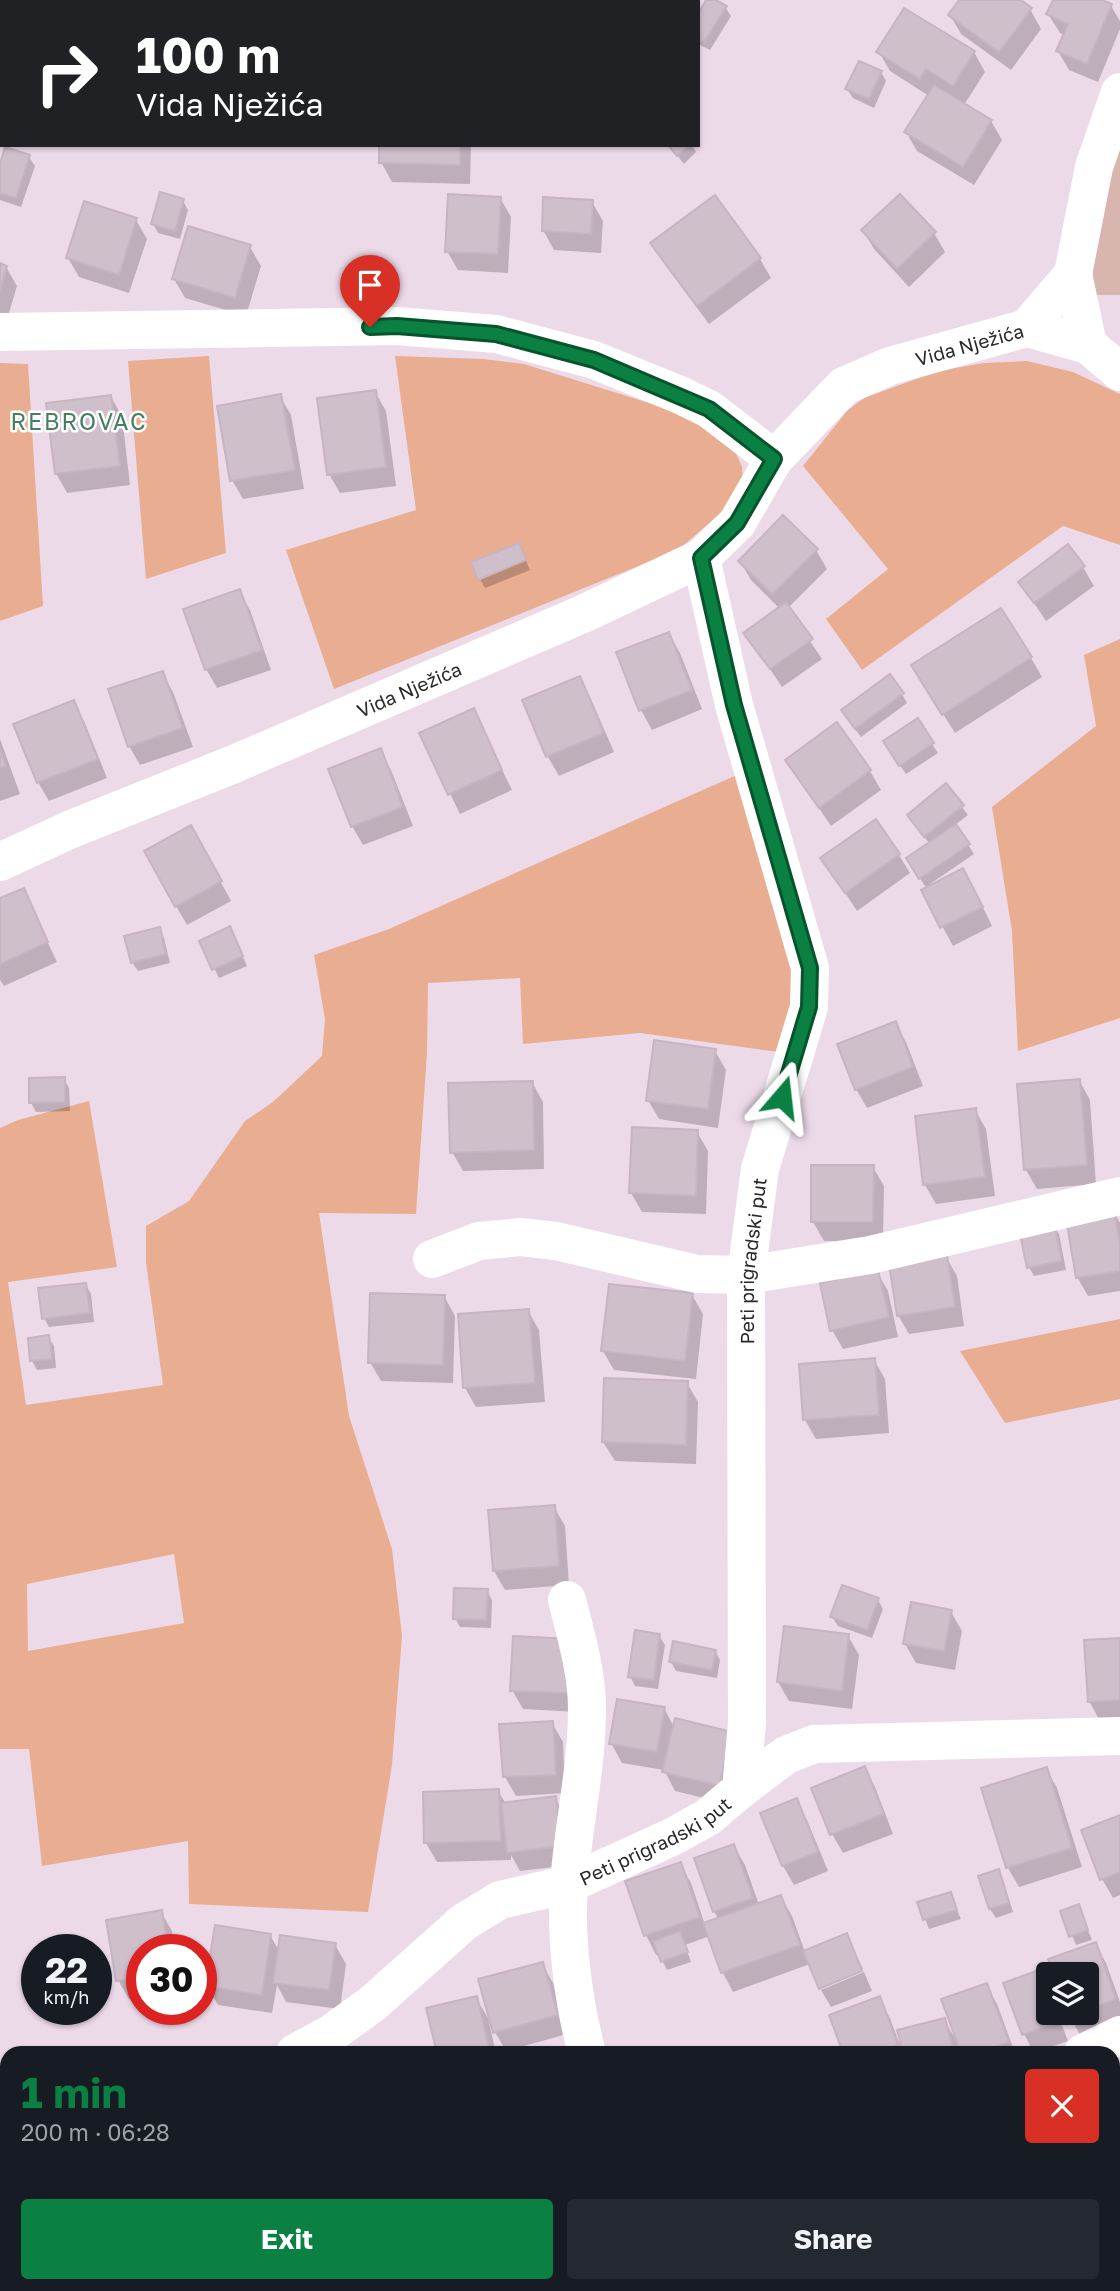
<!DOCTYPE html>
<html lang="en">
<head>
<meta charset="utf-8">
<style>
	body { margin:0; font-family:"Golos Text",sans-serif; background:#242831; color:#f1f3f6; height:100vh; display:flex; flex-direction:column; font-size:26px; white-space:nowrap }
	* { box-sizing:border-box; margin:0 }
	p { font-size:23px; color:#9ea1a6 }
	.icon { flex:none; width:38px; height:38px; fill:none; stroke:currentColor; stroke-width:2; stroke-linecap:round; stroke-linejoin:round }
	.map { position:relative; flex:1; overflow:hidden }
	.sheet { position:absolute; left:0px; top:2046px; width:1120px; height:247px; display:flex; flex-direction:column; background:#171b24; border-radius:21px 21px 0 0; box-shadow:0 2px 5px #0004 }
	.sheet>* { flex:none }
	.banner { position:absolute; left:0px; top:0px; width:700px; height:147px; box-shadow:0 2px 5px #0004; background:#202124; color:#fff; overflow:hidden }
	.buttons { position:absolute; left:1036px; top:1962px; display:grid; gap:14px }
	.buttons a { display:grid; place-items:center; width:63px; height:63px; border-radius:7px; background:#171b24; box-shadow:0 2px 5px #0004; font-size:35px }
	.speed { position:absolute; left:21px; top:1934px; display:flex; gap:14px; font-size:35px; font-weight:700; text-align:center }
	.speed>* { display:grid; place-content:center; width:91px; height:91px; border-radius:50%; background:#171b24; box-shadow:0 2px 5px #0004; line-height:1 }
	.speed small { font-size:18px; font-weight:400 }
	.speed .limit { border:10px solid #d22; background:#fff; color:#111 }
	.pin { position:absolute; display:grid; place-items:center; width:60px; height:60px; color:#fff; margin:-72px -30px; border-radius:50% 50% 50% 0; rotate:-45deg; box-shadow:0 0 7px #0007 }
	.pin .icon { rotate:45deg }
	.me { position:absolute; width:77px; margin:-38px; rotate:17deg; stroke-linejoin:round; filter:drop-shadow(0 0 5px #0008) }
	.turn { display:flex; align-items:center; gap:24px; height:147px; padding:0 21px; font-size:32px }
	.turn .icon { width:91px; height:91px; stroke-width:2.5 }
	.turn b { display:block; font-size:49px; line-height:60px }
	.round { display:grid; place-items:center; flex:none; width:74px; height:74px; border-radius:7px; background:#242831 }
	.head { display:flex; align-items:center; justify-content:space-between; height:119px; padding:0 21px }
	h1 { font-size:42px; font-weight:700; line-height:52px; color:#0b8043 }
	.action { display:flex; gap:14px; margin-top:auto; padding:14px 21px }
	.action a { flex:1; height:80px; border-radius:7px; background:#0b8043; color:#fff; font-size:28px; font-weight:700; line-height:80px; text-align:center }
	.action a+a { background:#242831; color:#f1f3f6 }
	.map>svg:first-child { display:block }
	.green { fill:#e9ad91; fill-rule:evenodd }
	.cemetery { fill:#d8b6af }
	.shadow { fill:#0003 }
	.building { fill:#cebfcb; stroke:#c8b3c2; stroke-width:2 }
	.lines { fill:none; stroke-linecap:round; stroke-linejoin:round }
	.minor { stroke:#fff; stroke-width:38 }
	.route-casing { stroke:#07532c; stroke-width:18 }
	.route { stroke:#0b8043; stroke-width:12 }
	.labels { text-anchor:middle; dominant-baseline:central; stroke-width:5; stroke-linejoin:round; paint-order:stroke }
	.street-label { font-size:19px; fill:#292929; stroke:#fff }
	.quarter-label { font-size:23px; letter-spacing:2px; fill:#467e61; stroke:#fff }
</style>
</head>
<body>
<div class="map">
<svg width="1120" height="2291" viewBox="0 0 1120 2291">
	<rect width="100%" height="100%" fill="#eddae9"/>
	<!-- green -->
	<g class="green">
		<path d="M559,0H688L561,2Z"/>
		<path d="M209,356L226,553L146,579L128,361Z"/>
		<path d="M395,356L483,359L524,364L665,408L716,434L735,451L742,467L743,485L736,500L678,550L334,689L286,550L416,510Z"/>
		<path d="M1027,361L1073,372L1120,394V545L1063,526L862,670L826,619L888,569L803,466L847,411L864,398L938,371L984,363Z"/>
		<path d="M0,363L28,364L43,606L0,621Z"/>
		<path d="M1120,639V1018L1018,1051L1012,931L992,807L1096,726L1084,655Z"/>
		<path d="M739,774L797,969L796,1001L779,1052L640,1033L523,1044L520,978L428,983L427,1053L416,1214L319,1213L349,1416L392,1549L402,1636L392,1765L368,1912L189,1904L188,1841L42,1866L29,1749H0V1128L18,1120L89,1101L117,1267L8,1282L26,1405L163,1385L146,1262V1226L189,1201L245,1121L273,1102L322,1056L325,1019L314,955L389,929ZM174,1554L184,1623L28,1651L27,1584Z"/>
		<path d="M1120,1319V1399L1005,1423L960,1351Z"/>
	</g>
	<!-- cemetery -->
	<path class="cemetery" d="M1120,134V295H1091L1100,191Z"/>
	<!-- shadow -->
	<g class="shadow">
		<path d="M486,0H502L504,2H485Z"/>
		<path d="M708,0L725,7L731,16L710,50L698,44V17Z"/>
		<path d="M961,0H1018L1030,9L1041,29L1011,70L961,34L950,15Z"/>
		<path d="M1055,0H1098L1111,6L1120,21V29L1098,82L1069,70L1058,51L1065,36L1060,33L1048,14Z"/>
		<path d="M879,52H974L985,72L964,105L991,121L1002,140L974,185L917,151L906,132L929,96L890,71Z"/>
		<path d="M881,72L886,81L874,108L853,98L847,89Z"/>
		<path d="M381,145H471L470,184L392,182L381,162Z"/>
		<path d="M669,145H692L696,152L684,164Z"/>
		<path d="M29,157L35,166L21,207L0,200V169Z"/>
		<path d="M500,198L511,217L508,273L458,270L447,251Z"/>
		<path d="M183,201L188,210L180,239L158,233L153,224Z"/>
		<path d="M592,202L603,221L601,253L554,250L543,230Z"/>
		<path d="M136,220L147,239L129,293L79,277L68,258Z"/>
		<path d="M863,230L934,233L945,252L909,287L874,249Z"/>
		<path d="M652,243L760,259L771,278L709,324L663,262Z"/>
		<path d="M250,247L261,266L246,316L185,298L174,279Z"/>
		<path d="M0,265L6,267L17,286L6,323L0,322Z"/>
		<path d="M375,392L386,411L396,486L340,493L329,474Z"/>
		<path d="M280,396L291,415L304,489L243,499L232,480Z"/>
		<path d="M111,397L122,416L130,485L67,493L56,473Z"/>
		<path d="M816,550L827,569L788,608L822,659L782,687L746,633L780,609L751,580L740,561Z"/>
		<path d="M523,554L530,570L485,588L480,579Z"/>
		<path d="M1083,567L1094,586L1046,621L1020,582Z"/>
		<path d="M239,591L250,610L271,670L217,688L206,669Z"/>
		<path d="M669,634L680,653L702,709L652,730L641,710L618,653Z"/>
		<path d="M1031,658L1042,677L955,733L924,684Z"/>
		<path d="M162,673L173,692L193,747L140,765L129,746Z"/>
		<path d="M579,678L590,697L614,752L559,776L548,757L524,701Z"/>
		<path d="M902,694L907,703L861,737L848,720Z"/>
		<path d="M73,702L84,721L107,778L49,801L38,782Z"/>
		<path d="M473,710L512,790L460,814L421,734Z"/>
		<path d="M917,721L938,753L906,774L890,751Z"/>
		<path d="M0,739L20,794L0,801Z"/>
		<path d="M380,751L391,770L413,826L363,845L352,826Z"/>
		<path d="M787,761L870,771L881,790L831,826Z"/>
		<path d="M946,786L968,815L955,825L974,854L930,884L932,886L974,889L992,926L953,946L923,890L927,889L913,868L930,844L914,824Z"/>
		<path d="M201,846L231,901L187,925L176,906Z"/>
		<path d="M899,855L910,873L857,911L823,859Z"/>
		<path d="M23,890L57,962L4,986L0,980V900Z"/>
		<path d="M159,929L164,938L170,963L138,971L132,962Z"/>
		<path d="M234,938L247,966L219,978L201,942Z"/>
		<path d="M895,1023L906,1042L923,1086L867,1108L856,1089Z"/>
		<path d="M715,1051L726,1070L718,1128L659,1119L648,1100Z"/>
		<path d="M64,1079L69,1088L70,1111L36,1112L31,1103Z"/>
		<path d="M1079,1080L1090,1100L1096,1184L1037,1189L1026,1170Z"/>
		<path d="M532,1082L543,1102L544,1169L463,1171L452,1152Z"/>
		<path d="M975,1110L986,1129L995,1196L936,1204L925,1185Z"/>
		<path d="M697,1132L708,1151L706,1214L642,1212L631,1193Z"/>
		<path d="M873,1167L884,1186L883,1241H824L813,1222Z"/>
		<path d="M1114,1212L1120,1223V1291L1088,1296L1077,1277Z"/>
		<path d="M1053,1225L1059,1234L1066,1270L1034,1276L1029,1267Z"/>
		<path d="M946,1257L957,1276L964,1326L909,1334L898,1315Z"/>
		<path d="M877,1272L888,1291L898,1337L843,1349L832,1330Z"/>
		<path d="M86,1285L91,1294L94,1322L49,1327L44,1318Z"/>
		<path d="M692,1295L703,1314L696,1379L614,1370L603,1351Z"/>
		<path d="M444,1296L455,1316L453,1383L381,1381L370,1362Z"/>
		<path d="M528,1311L539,1330L545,1402L476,1407L465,1388Z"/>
		<path d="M48,1337L54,1346L56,1368L37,1370L32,1361Z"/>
		<path d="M874,1360L885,1379L889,1433L816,1439L805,1420Z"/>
		<path d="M687,1383L698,1402L696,1464L615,1461L603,1442Z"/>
		<path d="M554,1507L565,1526L569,1585L505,1590L494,1571Z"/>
		<path d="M487,1591L492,1600L491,1628L460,1627L455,1618Z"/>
		<path d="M878,1600L883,1609L872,1638L838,1626L832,1617Z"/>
		<path d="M951,1612L962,1631L955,1670L916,1663L905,1644Z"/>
		<path d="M659,1636L665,1645L658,1689L635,1686L630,1676Z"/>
		<path d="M848,1636L859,1655L852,1709L789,1701L778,1682Z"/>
		<path d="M1120,1639V1719L1100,1721L1089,1701Z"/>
		<path d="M570,1641L578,1712L523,1709L512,1690Z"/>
		<path d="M715,1651L720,1660L717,1678L676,1671L671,1662Z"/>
		<path d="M664,1708L674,1727L731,1733L729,1804L675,1791L664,1770L622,1763L611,1743Z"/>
		<path d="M552,1723L563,1742L565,1793L516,1796L505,1777L501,1726Z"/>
		<path d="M864,1768L875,1787L893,1834L843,1853L832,1834L813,1789Z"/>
		<path d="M1046,1769L1057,1788L1082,1867L1019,1887L1008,1868L983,1789Z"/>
		<path d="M498,1791L506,1804L555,1798L566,1817L571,1865L520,1871L511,1855V1860L437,1862L426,1843L425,1793Z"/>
		<path d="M796,1801L807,1820L828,1871L794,1885L783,1866L762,1814Z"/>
		<path d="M1120,1817V1895L1113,1898L1102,1879Z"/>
		<path d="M734,1846L745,1865L759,1905L781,1897L792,1916L805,1952L846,1935L863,1969L820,1987L810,1964L733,1992L723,1973L710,1936L685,1945L691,1962L667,1970L659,1954L656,1955L646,1935L680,1864L691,1883L705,1925L719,1920L714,1911Z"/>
		<path d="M998,1871L1003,1880L1013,1912L996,1918L990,1909Z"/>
		<path d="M950,1894L961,1919L929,1929L919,1903Z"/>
		<path d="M1078,1906L1092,1940L1076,1945L1062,1912Z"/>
		<path d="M161,1912L172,1931L175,1950H142V1997L129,1999L118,1980Z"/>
		<path d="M270,1935L279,1951L335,1945L346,1964L340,2009L286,2002L277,1985L272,2013L218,2005L207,1986Z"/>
		<path d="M1095,1944L1106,1963L1120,2002V2021L1080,2035L1068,2012H1087V1974H1055Z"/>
		<path d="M542,1964L553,1983L567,2034L506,2051L495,2032Z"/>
		<path d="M864,1972L872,1991L831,2007L821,1990Z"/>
		<path d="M1038,1972L1048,1990V2012H1057L1068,2041L1034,2053L1024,2034L1005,1984Z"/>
		<path d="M986,1985L997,2004L1015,2053H962L959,2044L957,2045L959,2053H845L879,1999L890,2018L901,2048L944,2020L956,2040L957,2039Z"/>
		<path d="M476,1998L488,2018L496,2053H439Z"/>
		<path d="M1114,2074L1120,2084V2155L1113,2158Z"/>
		<path d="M0,2132L7,2134V2212L0,2210Z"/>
		<path d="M520,2286H591L592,2291H521Z"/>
		<path d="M714,2286H764L767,2291H711L709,2289Z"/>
		<path d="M786,2286H811L801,2291H790Z"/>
	</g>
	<!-- building -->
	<g class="building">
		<path d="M51,0H99L101,2H50Z"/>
		<path d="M706,0H716L727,6L704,42L698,39V14Z"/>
		<path d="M959,0H1021L1032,8L999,52L948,15Z"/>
		<path d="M1053,0H1102L1112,4L1087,64L1056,51L1068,24L1046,14Z"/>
		<path d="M904,8L975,51L953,86L926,69L920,79L876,52Z"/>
		<path d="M859,61L882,71L869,99L845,89Z"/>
		<path d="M934,85L992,120L963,167L904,132Z"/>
		<path d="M379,145H460V165L379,163Z"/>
		<path d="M668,145H689L677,156Z"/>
		<path d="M5,147L30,155L16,198L0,193V163Z"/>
		<path d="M160,192L184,199L175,231L151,224Z"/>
		<path d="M448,194L501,197L498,254L445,252Z"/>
		<path d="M900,194L936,232L897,269L861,230Z"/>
		<path d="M715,195L761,258L697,306L650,243Z"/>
		<path d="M543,197L593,200L591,234L542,231Z"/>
		<path d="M84,201L137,218L119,275L66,258Z"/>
		<path d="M188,226L251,245L235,298L172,279Z"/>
		<path d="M0,263L7,266L0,290Z"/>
		<path d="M376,390L386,467L327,475L317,398Z"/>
		<path d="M281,394L295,470L230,481L217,406Z"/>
		<path d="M111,395L120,466L55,474L46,403Z"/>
		<path d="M783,515L818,549L772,594L738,561Z"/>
		<path d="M519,543L526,560L478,580L471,562Z"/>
		<path d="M1068,544L1085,566L1034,603L1018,582Z"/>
		<path d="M240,589L262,650L205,670L183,609Z"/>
		<path d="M786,602L813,639L770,669L743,633Z"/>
		<path d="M1001,608L1032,657L942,715L911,665Z"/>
		<path d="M669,632L692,690L639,711L616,652Z"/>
		<path d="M163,671L183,728L128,747L108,689Z"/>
		<path d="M890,674L904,693L855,729L841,710Z"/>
		<path d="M580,676L604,733L546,757L522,700Z"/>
		<path d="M74,700L98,759L37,783L13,724Z"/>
		<path d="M474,708L502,770L448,795L419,733Z"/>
		<path d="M918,718L934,743L899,766L883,741Z"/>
		<path d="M837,722L871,770L819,808L785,760Z"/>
		<path d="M381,748L403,807L351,827L328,769Z"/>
		<path d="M0,750L6,766L0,768Z"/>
		<path d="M946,783L964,805L924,837L907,815Z"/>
		<path d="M876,819L900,854L845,893L820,858Z"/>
		<path d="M956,824L970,844L919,879L906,858Z"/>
		<path d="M191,825L222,881L175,907L144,851Z"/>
		<path d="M963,868L983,907L940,928L921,890Z"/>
		<path d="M24,888L48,942L0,964V898Z"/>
		<path d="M230,926L243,956L212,970L199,941Z"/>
		<path d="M160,927L166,954L131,963L124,936Z"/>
		<path d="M896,1021L913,1067L855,1090L837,1044Z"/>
		<path d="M654,1040L716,1049L708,1109L646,1101Z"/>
		<path d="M65,1077V1102L29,1103V1078Z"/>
		<path d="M1080,1079L1087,1165L1024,1170L1017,1084Z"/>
		<path d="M533,1081L534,1150L450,1153L448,1083Z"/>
		<path d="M976,1108L985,1177L923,1185L915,1116Z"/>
		<path d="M632,1127L698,1130L696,1196L629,1193Z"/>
		<path d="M811,1165H874L873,1222H811Z"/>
		<path d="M1114,1210L1120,1244V1271L1076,1278L1066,1218Z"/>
		<path d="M1054,1223L1062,1261L1027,1268L1019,1229Z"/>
		<path d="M947,1255L955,1307L897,1316L889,1264Z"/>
		<path d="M878,1270L889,1317L830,1331L820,1283Z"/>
		<path d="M86,1283L90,1313L42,1319L38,1288Z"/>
		<path d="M609,1284L693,1293L685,1361L601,1351Z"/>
		<path d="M370,1293L445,1295L443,1365L368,1363Z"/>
		<path d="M529,1309L535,1383L463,1388L458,1314Z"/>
		<path d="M49,1335L52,1359L30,1361L28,1338Z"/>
		<path d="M875,1358L879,1415L803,1420L799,1364Z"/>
		<path d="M604,1378L688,1381L686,1445L602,1442Z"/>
		<path d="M555,1505L559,1566L493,1571L488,1510Z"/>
		<path d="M842,1585L879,1598L867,1630L830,1617Z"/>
		<path d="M454,1588L488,1589L486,1620L453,1619Z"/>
		<path d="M911,1602L952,1610L944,1651L903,1644Z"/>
		<path d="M784,1626L849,1634L842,1691L777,1682Z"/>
		<path d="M635,1630L660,1634L654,1680L628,1677Z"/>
		<path d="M513,1636L571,1639L568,1693L510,1691Z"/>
		<path d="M1120,1638V1700L1088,1702L1084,1640Z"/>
		<path d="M673,1641L716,1650L712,1670L669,1662Z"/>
		<path d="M617,1699L665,1707L657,1752L609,1744Z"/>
		<path d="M675,1718L732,1732L719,1786L662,1772Z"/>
		<path d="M553,1721L556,1775L503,1777L499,1724Z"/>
		<path d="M865,1766L884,1814L830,1835L811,1788Z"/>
		<path d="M1047,1767L1072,1848L1006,1868L981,1788Z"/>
		<path d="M499,1789L501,1841L424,1843L423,1792Z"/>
		<path d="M556,1796L561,1846L507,1853L501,1803Z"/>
		<path d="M797,1798L818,1852L782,1866L760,1813Z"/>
		<path d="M1120,1815V1872L1100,1880L1081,1830Z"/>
		<path d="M734,1844L753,1898L713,1912L694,1858Z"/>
		<path d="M681,1862L700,1917L644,1936L625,1881Z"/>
		<path d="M999,1869L1009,1903L989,1909L978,1876Z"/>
		<path d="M951,1892L957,1910L923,1920L917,1902Z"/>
		<path d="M781,1895L800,1945L721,1973L703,1923Z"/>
		<path d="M1079,1904L1088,1930L1069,1937L1060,1911Z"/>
		<path d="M162,1910L168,1950H142V1976L116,1981L106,1920Z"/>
		<path d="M215,1925L271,1934L262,1995L205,1986Z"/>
		<path d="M680,1931L688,1952L661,1962L653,1941Z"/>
		<path d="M847,1933L862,1971L819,1989L803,1951Z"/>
		<path d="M280,1935L336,1943L329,1990L273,1983Z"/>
		<path d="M1096,1942L1116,1999L1087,2010V1974H1053L1048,1959Z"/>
		<path d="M543,1962L558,2015L493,2033L478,1979Z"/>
		<path d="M1039,1970L1048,1995V2012H1055L1058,2022L1022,2035L1003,1983Z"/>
		<path d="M987,1983L1009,2042L979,2053H961L941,1999Z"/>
		<path d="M477,1996L490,2053H437L426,2008Z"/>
		<path d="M880,1996L898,2045L877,2053H843L829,2015Z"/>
		<path d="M945,2018L954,2053H903L897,2030Z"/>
		<path d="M1113,2072L1120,2085V2132L1113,2135Z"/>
		<path d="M0,2130L7,2132L5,2196L0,2194Z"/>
		<path d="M26,2286L83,2289V2291H26Z"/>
		<path d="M518,2286H586L588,2291H520Z"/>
		<path d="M602,2286H654L656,2291H604Z"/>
		<path d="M711,2286H766L769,2291H709L707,2288Z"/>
	</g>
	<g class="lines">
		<!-- minor -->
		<g class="minor">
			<path d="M1073,274L1088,345"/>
			<path d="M1027,328L1088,345L1120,372"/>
			<path d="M0,332L397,326L496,334L594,360L680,395L709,409L774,459"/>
			<path id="s1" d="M0,862L69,830L234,764L585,613L701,558L737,523L774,459L844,386L890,366L1027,328L1073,274L1094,167L1120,92"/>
			<path d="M432,1259L479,1241L521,1237L556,1241L697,1274L746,1275L870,1255L1120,1196"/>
			<path d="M567,1600C576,1636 587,1672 587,1709C587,1768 573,1826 569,1884C565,1937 573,2001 587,2053"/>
			<path d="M741,1789L786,1755L814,1744L1120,1736"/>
			<path id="s2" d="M295,2053L332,2033L372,2004L464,1922L500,1900L569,1884L674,1836L708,1817L741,1789L747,1723L746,1275L760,1169L809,1007L810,968L734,705L701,558"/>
			<path d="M1083,2053L1120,2035"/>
			<path d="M0,2108H7"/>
			<path d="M105,2286V2291"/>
			<path d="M672,2286L675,2291"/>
		</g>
	</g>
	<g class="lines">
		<defs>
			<path id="route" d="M370,327L397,326L496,334L594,360L709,409L774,459L737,523L701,558L734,705L810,968L809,1007L782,1097"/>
		</defs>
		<!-- route casing -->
		<use href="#route" class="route-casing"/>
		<!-- route -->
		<use href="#route" class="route"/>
	</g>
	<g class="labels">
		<!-- street labels -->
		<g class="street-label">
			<text stroke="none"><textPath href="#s1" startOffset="1122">Vida Nježića</textPath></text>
			<text stroke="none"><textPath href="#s1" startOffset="444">Vida Nježića</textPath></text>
			<text stroke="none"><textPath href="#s2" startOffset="1054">Peti prigradski put</textPath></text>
			<text stroke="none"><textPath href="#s2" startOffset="424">Peti prigradski put</textPath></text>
		</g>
		<!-- quarter labels -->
		<g class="quarter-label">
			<text x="79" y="421">REBROVAC</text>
		</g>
	</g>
</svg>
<div class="buttons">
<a><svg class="icon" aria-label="layers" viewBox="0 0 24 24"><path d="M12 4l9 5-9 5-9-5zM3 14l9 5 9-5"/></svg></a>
</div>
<div class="speed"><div>22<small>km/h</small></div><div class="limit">30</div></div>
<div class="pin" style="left:370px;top:327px;background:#d93025"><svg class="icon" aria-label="arrive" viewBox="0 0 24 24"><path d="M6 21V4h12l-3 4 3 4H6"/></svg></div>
<svg class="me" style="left:782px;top:1097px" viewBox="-20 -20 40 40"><path d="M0-17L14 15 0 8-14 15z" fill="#0b8043" stroke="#fff" stroke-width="4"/></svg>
<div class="banner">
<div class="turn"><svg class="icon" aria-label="right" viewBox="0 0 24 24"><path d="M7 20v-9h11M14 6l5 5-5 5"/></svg><div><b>100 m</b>Vida Nježića</div></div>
</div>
<section class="sheet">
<div class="head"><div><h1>1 min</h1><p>200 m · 06:28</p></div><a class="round" style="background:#d93025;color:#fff"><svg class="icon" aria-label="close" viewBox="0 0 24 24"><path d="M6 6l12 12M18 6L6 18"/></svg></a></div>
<div class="action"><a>Exit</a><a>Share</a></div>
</section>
</div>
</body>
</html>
